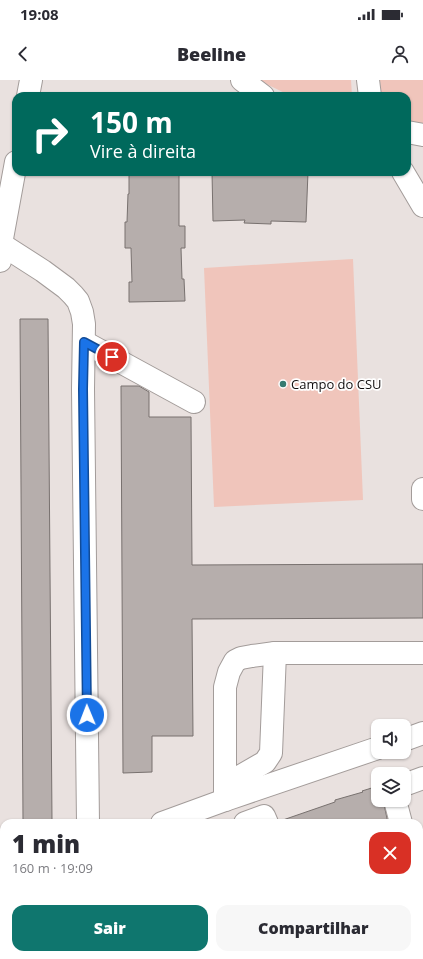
<!DOCTYPE html>
<html lang="pt">
<head>
<meta charset="utf-8">
<style>
	body { margin:0; font-family:"Open Sans",sans-serif; background:#f7f7f7; color:#2b2b33; height:100vh; display:flex; flex-direction:column; font-size:15px; white-space:nowrap }
	* { box-sizing:border-box; margin:0 }
	p { font-size:13px; color:#7c7c81 }
	.icon { flex:none; width:22px; height:22px; fill:none; stroke:currentColor; stroke-width:2; stroke-linecap:round; stroke-linejoin:round }
	.map { position:relative; flex:1; overflow:hidden }
	.drawer { position:absolute; left:0px; top:739px; width:423px; height:140px; display:flex; flex-direction:column; background:#fff; border-radius:12px 12px 0 0; box-shadow:0 1px 3px #0004 }
	.drawer>* { flex:none }
	.hud { position:absolute; left:12px; top:12px; width:399px; height:84px; border-radius:12px; box-shadow:0 1px 3px #0004; background:#00695c; color:#fff; overflow:hidden }
	.fabs { position:absolute; left:371px; top:639px; display:grid; gap:8px }
	.fabs a { display:grid; place-items:center; width:40px; height:40px; border-radius:8px; background:#fff; box-shadow:0 1px 3px #0004; font-size:20px }
	.pin { position:absolute; display:grid; place-items:center; width:34px; height:34px; color:#fff; margin:-17px; border:2px solid #fff; border-radius:50%; box-shadow:0 1px 4px #0007 }
	.me { position:absolute; width:44px; margin:-22px; rotate:359deg; stroke-linejoin:round; filter:drop-shadow(0 0 3px #0008) }
	.turn { display:flex; align-items:center; gap:14px; height:84px; padding:0 12px; font-size:18px }
	.turn .icon { width:52px; height:52px; stroke-width:2.5 }
	.turn b { display:block; font-size:28px; line-height:34px }
	.round { display:grid; place-items:center; flex:none; width:42px; height:42px; border-radius:12px; background:#f7f7f7 }
	.summary { display:flex; align-items:center; justify-content:space-between; height:68px; padding:0 12px }
	h1 { font-size:24px; font-weight:800; line-height:30px }
	.primary-button { display:flex; gap:8px; margin-top:auto; padding:8px 12px }
	.primary-button a { flex:1; height:46px; border-radius:12px; background:#0f766e; color:#fff; font-size:16px; font-weight:800; line-height:46px; text-align:center }
	.primary-button a+a { background:#f7f7f7; color:#2b2b33 }
	.status { display:flex; justify-content:space-between; align-items:center; height:28px; padding:0 20px; background:#fff; direction:ltr }
	.status svg { height:11px; fill:currentColor }
	header { display:flex; justify-content:space-between; align-items:center; height:52px; padding:0 12px; background:#fff; font-size:18px; font-weight:800 }
	.map>svg:first-child { display:block }
	.green { fill:#f0c5bb }
	.building { fill:#b6aeac; stroke:#78716f }
	.lines { fill:none; stroke-linecap:round; stroke-linejoin:round }
	.minor-casing { stroke:#a39c9a; stroke-width:24 }
	.major-casing { stroke:#a39c9a; stroke-width:24 }
	.minor { stroke:#fff; stroke-width:22 }
	.major { stroke:#fff; stroke-width:22 }
	.route-casing { stroke:#114b97; stroke-width:10 }
	.route { stroke:#1a73e8; stroke-width:7 }
	.poi-dot { fill:#357b71; stroke:#fff; stroke-width:1.5 }
	.labels { text-anchor:middle; dominant-baseline:central; stroke-width:3.5; stroke-linejoin:round; paint-order:stroke }
	.poi-label { font-size:13px; fill:#110e0e; stroke:#fff; text-anchor:start }
</style>
</head>
<body>
<div class="status"><b>19:08</b><svg viewBox="0 0 49 12"><path d="M0 12V9h3v3zM5 12V6h3v6zM10 12V3h3v9zM15 12V0h3v12zM26 1h20v11H26zM47 4h2v5h-2z"/></svg></div>
<header><svg class="icon" aria-label="back" viewBox="0 0 24 24"><path d="M15 5l-7 7 7 7"/></svg>Beeline<svg class="icon" aria-label="person" viewBox="0 0 24 24"><circle cx="12" cy="8" r="4"/><path d="M4 21q1-7 8-7t8 7"/></svg></header>
<div class="map">
<svg width="423" height="879" viewBox="0 0 423 879">
	<rect width="100%" height="100%" fill="#e9e1df"/>
	<!-- green -->
	<g class="green">
		<path d="M258,0H351L352,16H291Z"/>
		<path d="M380,0H423V49L407,46V16H381Z"/>
		<path d="M353,179L363,420L214,427L204,188Z"/>
	</g>
	<!-- building -->
	<g class="building">
		<path d="M129,92H179V146H185V168H181L182,199H184L185,221L129,222V202H132L131,168H125V142H127L128,114H129Z"/>
		<path d="M212,92H308L306,142L271,141V144L244,143L245,140L213,141Z"/>
		<path d="M20,239H48L52,741H46V743H29V741H23Z"/>
		<path d="M121,306H139L149,312V337H191L192,485L423,484V538L192,539L193,656H152V692L123,693Z"/>
		<path d="M378,706V720H383L388,743H280V741L335,722V720L363,712L362,711Z"/>
	</g>
	<g class="lines">
		<defs>
			<g id="minor">
				<path d="M242,0L263,16"/>
				<path d="M368,0L370,16"/>
				<path d="M28,16L31,0"/>
				<path d="M407,52L423,55"/>
				<path d="M403,92L423,126"/>
				<path d="M1,164L43,191L66,208L73,215L78,221L82,232L84,244L83,309L88,743"/>
				<path d="M0,181L1,164L16,82"/>
				<path d="M84,262L194,322"/>
				<path d="M423,409V419"/>
				<path d="M404,660L423,653"/>
				<path d="M225,705L265,682L271,673L275,573"/>
				<path d="M404,705L423,698"/>
				<path d="M225,720V607L229,592L235,581L241,578L252,576L275,573H423"/>
				<path d="M395,720L401,743"/>
				<path d="M162,743L225,720L378,668"/>
				<path d="M245,743L264,736L267,743"/>
				<path d="M0,858L4,862"/>
				<path d="M27,875L34,876L73,879"/>
				<path d="M149,879L178,875"/>
			</g>
			<g id="major">
				<path d="M419,838L423,837"/>
				<path d="M419,858L423,857"/>
				<path d="M290,879L302,875"/>
				<path d="M356,879L368,875"/>
			</g>
		</defs>
		<!-- minor casing -->
		<use href="#minor" class="minor-casing"/>
		<!-- major casing -->
		<use href="#major" class="major-casing"/>
		<!-- minor -->
		<use href="#minor" class="minor"/>
		<!-- major -->
		<use href="#major" class="major"/>
	</g>
	<g class="lines">
		<defs>
			<path id="route" d="M87,635L83,309L84,262L112,277"/>
		</defs>
		<!-- route casing -->
		<use href="#route" class="route-casing"/>
		<!-- route -->
		<use href="#route" class="route"/>
	</g>
	<!-- markers -->
	<circle class="poi-dot" cx="283" cy="304" r="4"/>
	<g class="labels">
		<!-- poi labels -->
		<g class="poi-label">
			<text x="291" y="304">Campo do CSU</text>
		</g>
	</g>
</svg>
<div class="fabs">
<a><svg class="icon" aria-label="sound" viewBox="0 0 24 24"><path d="M4 9h4l5-4v14l-5-4H4zM17 9q2 3 0 6"/></svg></a>
<a><svg class="icon" aria-label="layers" viewBox="0 0 24 24"><path d="M12 4l9 5-9 5-9-5zM3 14l9 5 9-5"/></svg></a>
</div>
<div class="pin" style="left:112px;top:277px;background:#d93025"><svg class="icon" aria-label="arrive" viewBox="0 0 24 24"><path d="M6 21V4h12l-3 4 3 4H6"/></svg></div>
<svg class="me" style="left:87px;top:635px" viewBox="-20 -20 40 40"><circle r="17" fill="#1a73e8" stroke="#fff" stroke-width="3"/><path d="M0-11L8 9 0 5-8 9z" fill="#fff"/></svg>
<div class="hud">
<div class="turn"><svg class="icon" aria-label="right" viewBox="0 0 24 24"><path d="M7 20v-9h11M14 6l5 5-5 5"/></svg><div><b>150 m</b>Vire à direita</div></div>
</div>
<section class="drawer">
<div class="summary"><div><h1>1 min</h1><p>160 m · 19:09</p></div><a class="round" style="background:#d93025;color:#fff"><svg class="icon" aria-label="close" viewBox="0 0 24 24"><path d="M6 6l12 12M18 6L6 18"/></svg></a></div>
<div class="primary-button"><a>Sair</a><a>Compartilhar</a></div>
</section>
</div>
</body>
</html>
